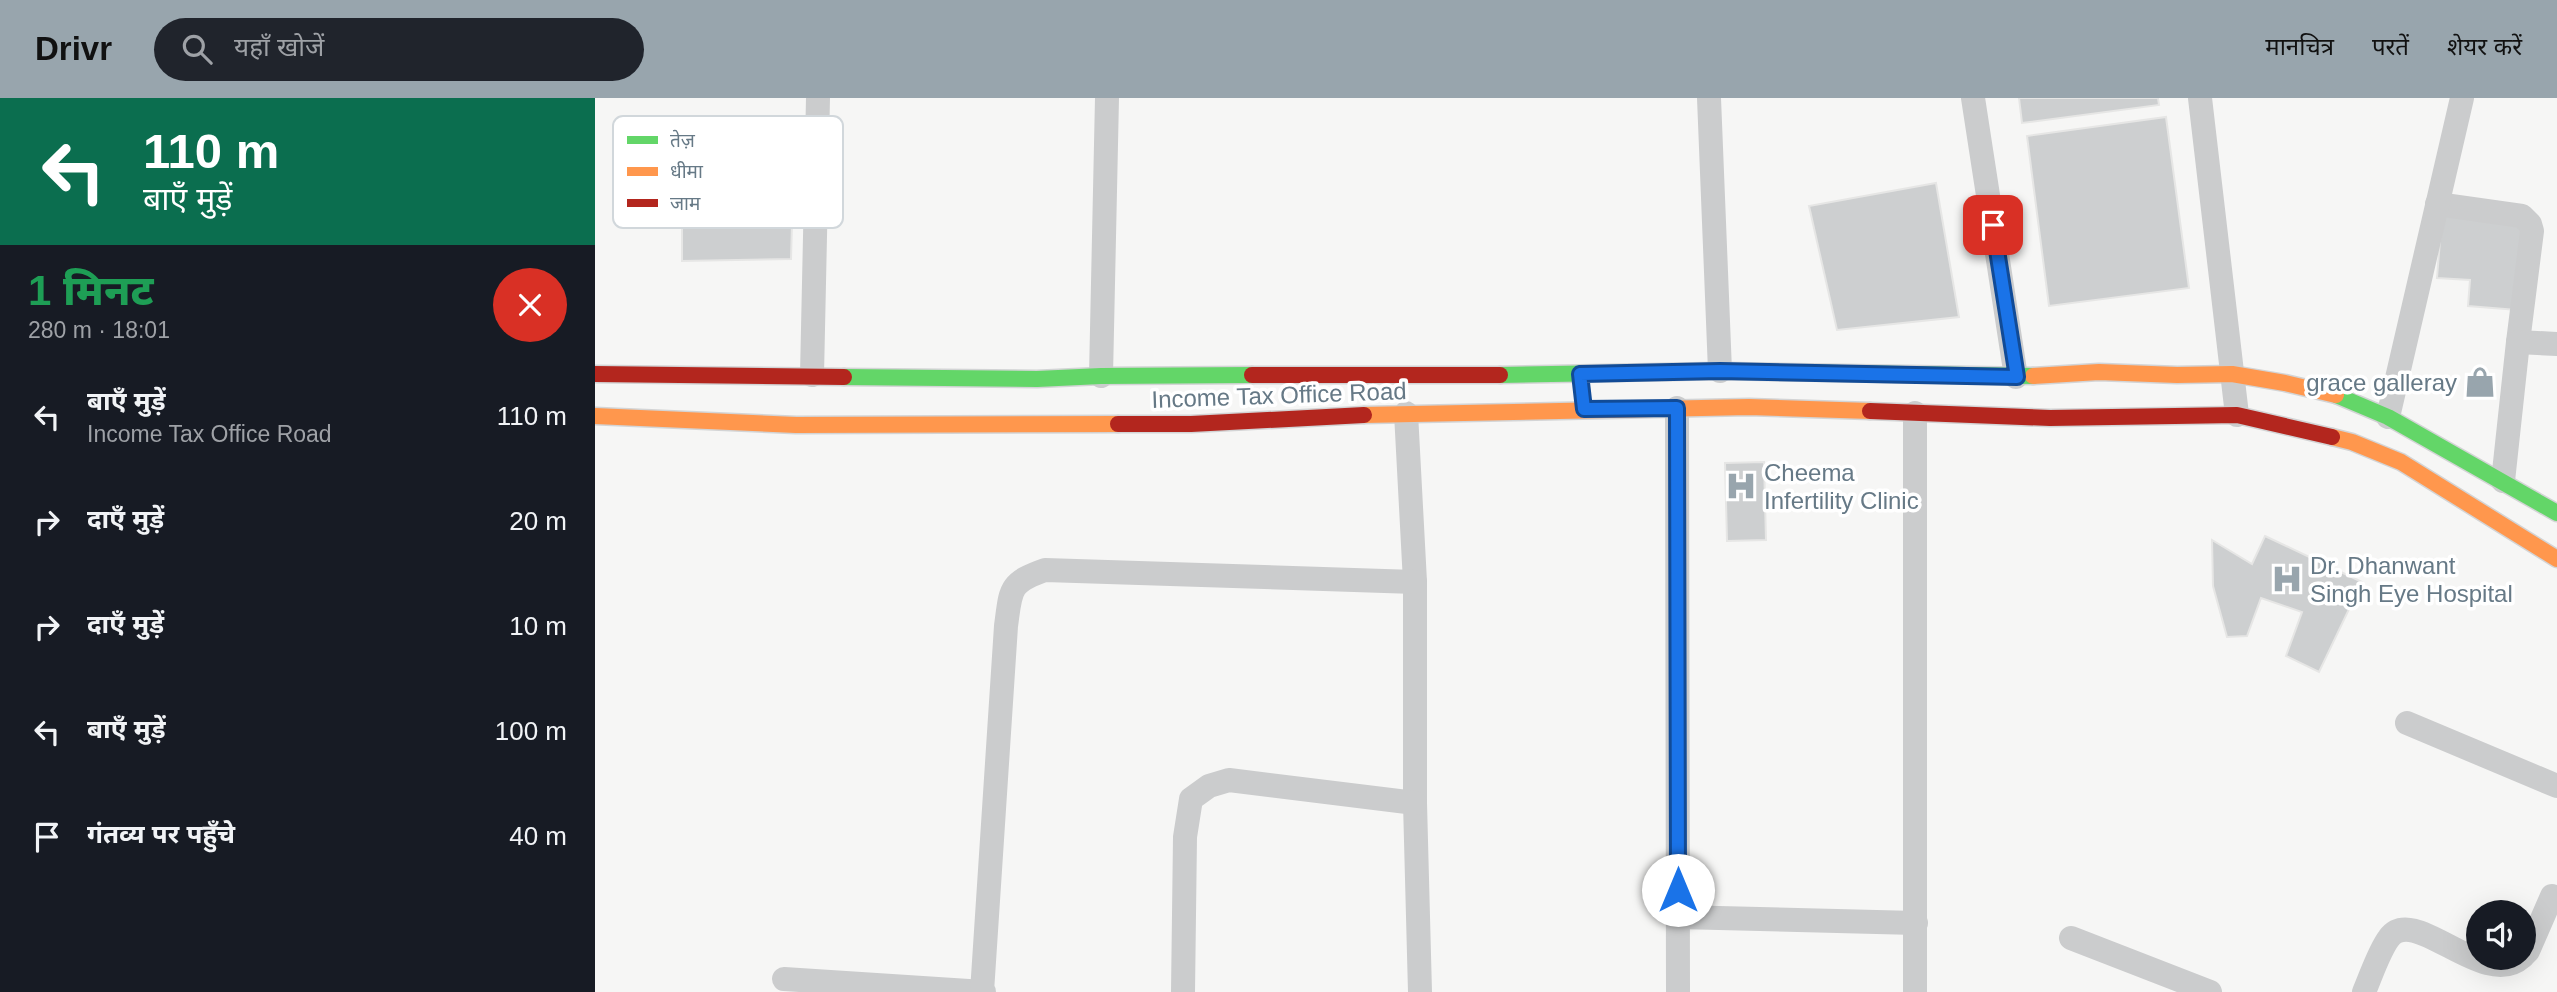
<!DOCTYPE html>
<html lang="hi">
<head>
<meta charset="utf-8">
<style>
	body { margin:0; font-family:Helvetica,"Noto Sans Devanagari",sans-serif; background:#20242c; color:#f1f3f6; height:100vh; display:flex; flex-direction:column; font-size:26px; white-space:nowrap }
	* { box-sizing:border-box; margin:0 }
	p { font-size:23px; color:#9ea1a6 }
	.icon { flex:none; width:38px; height:38px; fill:none; stroke:currentColor; stroke-width:2; stroke-linecap:round; stroke-linejoin:round }
	.map { position:relative; flex:1; overflow:hidden }
	.details { display:flex; flex-direction:column; background:#171b24; width:595px }
	.details>* { flex:none }
	.banner { background:#0b6e4f; color:#fff; overflow:hidden }
	.fabs { position:absolute; left:1871px; top:802px; display:grid; gap:14px }
	.fabs a { display:grid; place-items:center; width:70px; height:70px; border-radius:50%; background:#171b24; box-shadow:0 7px 28px #0002; font-size:35px }
	.pin { position:absolute; display:grid; place-items:center; width:60px; height:60px; color:#fff; margin:-30px; border-radius:14px; box-shadow:0 4px 10px #0006 }
	.me { position:absolute; width:77px; margin:-38px; rotate:0deg; stroke-linejoin:round; filter:drop-shadow(0 0 5px #0008) }
	.turn { display:flex; align-items:center; gap:24px; height:147px; padding:0 28px; font-size:32px }
	.turn .icon { width:91px; height:91px; stroke-width:2.5 }
	.turn b { display:block; font-size:49px; line-height:60px }
	.round { display:grid; place-items:center; flex:none; width:74px; height:74px; border-radius:37px; background:#20242c }
	.overview { display:flex; align-items:center; justify-content:space-between; height:119px; padding:0 28px }
	h1 { font-size:42px; font-weight:800; line-height:52px; color:#1e9e55 }
	ul { padding:0; list-style:none }
	li { display:flex; align-items:center; gap:21px; height:105px; padding:0 28px }
	li div { flex:1 }
	li b { display:block; font-size:26px }
	li em { font-style:normal }
	header { display:flex; align-items:center; gap:42px; box-sizing:border-box; height:98px; padding:0 35px; background:#98a5ad; color:#111 }
	header strong { font-size:33px }
	nav { display:flex; gap:38px; margin-inline-start:auto; font-size:24px }
	.search { width:490px; height:63px; background:#20242c; display:flex; align-items:center; gap:18px; box-sizing:border-box; padding:0 24px; border-radius:38px; color:#9ea1a6; font-size:26px }
	main { display:flex; flex:1; min-height:0 }
	.map>svg:first-child { display:block }
	.building { fill:#cdcfd0; stroke:#e6e6e5; stroke-width:2 }
	.lines { fill:none; stroke-linecap:round; stroke-linejoin:round }
	.fast-casing { stroke:#d3d4d5; stroke-width:19 }
	.slow-casing { stroke:#d3d4d5; stroke-width:19 }
	.jam-casing { stroke:#d3d4d5; stroke-width:19 }
	.street { stroke:#cbcccd; stroke-width:24 }
	.fast { stroke:#63d668; stroke-width:16 }
	.slow { stroke:#ff974d; stroke-width:16 }
	.jam { stroke:#b3261e; stroke-width:16 }
	.route-casing { stroke:#114b97; stroke-width:18 }
	.route { stroke:#1a73e8; stroke-width:12 }
	.labels { text-anchor:middle; dominant-baseline:central; stroke-width:7; stroke-linejoin:round; paint-order:stroke }
	.poi-label { font-size:24px; fill:#667986; stroke:#fff; text-anchor:start }
	.street-label { font-size:24px; fill:#667986; stroke:#fff }
	.key { fill:#fff; stroke:#d1d7db; stroke-width:2 }
	.key-label { font-size:19px; fill:#667986 }
</style>
</head>
<body>
<header>
<strong>Drivr</strong>
<div class="search"><svg class="icon" aria-label="search" viewBox="0 0 24 24"><circle cx="10" cy="10" r="6"/><path d="M15 15l6 6"/></svg>यहाँ खोजें</div>
<nav><a>मानचित्र</a><a>परतें</a><a>शेयर करें</a></nav>
</header>
<main>
<section class="details">
<div class="banner">
<div class="turn"><svg class="icon" aria-label="left" viewBox="0 0 24 24"><path d="M17 20v-9H6M10 6l-5 5 5 5"/></svg><div><b>110 m</b>बाएँ मुड़ें</div></div>
</div>
<div class="overview"><div><h1>1 मिनट</h1><p>280 m · 18:01</p></div><a class="round" style="background:#d93025;color:#fff"><svg class="icon" aria-label="close" viewBox="0 0 24 24"><path d="M6 6l12 12M18 6L6 18"/></svg></a></div>
<ul>
<li><svg class="icon" aria-label="left" viewBox="0 0 24 24"><path d="M17 20v-9H6M10 6l-5 5 5 5"/></svg><div><b>बाएँ मुड़ें</b><p>Income Tax Office Road</p></div><em>110 m</em></li>
<li><svg class="icon" aria-label="right" viewBox="0 0 24 24"><path d="M7 20v-9h11M14 6l5 5-5 5"/></svg><div><b>दाएँ मुड़ें</b></div><em>20 m</em></li>
<li><svg class="icon" aria-label="right" viewBox="0 0 24 24"><path d="M7 20v-9h11M14 6l5 5-5 5"/></svg><div><b>दाएँ मुड़ें</b></div><em>10 m</em></li>
<li><svg class="icon" aria-label="left" viewBox="0 0 24 24"><path d="M17 20v-9H6M10 6l-5 5 5 5"/></svg><div><b>बाएँ मुड़ें</b></div><em>100 m</em></li>
<li><svg class="icon" aria-label="arrive" viewBox="0 0 24 24"><path d="M6 21V4h12l-3 4 3 4H6"/></svg><div><b>गंतव्य पर पहुँचे</b></div><em>40 m</em></li>
</ul>
</section>
<div class="map">
<svg width="1962" height="894" viewBox="0 0 1962 894">
	<rect width="100%" height="100%" fill="#f6f6f5"/>
	<!-- building -->
	<g class="building">
		<path d="M1424,0H1563L1564,7L1427,25Z"/>
		<path d="M1571,19L1594,190L1454,208L1432,38Z"/>
		<path d="M200,23L196,161L87,163V25Z"/>
		<path d="M1341,85L1364,219L1242,232L1214,108Z"/>
		<path d="M1847,117L1929,124L1922,212L1873,208L1875,182L1842,180Z"/>
		<path d="M1169,364L1171,442L1132,443L1130,365Z"/>
		<path d="M1670,438L1767,484L1724,574L1691,558L1707,514L1666,500L1652,538L1632,539L1618,488L1617,442L1657,466Z"/>
	</g>
	<g class="lines">
		<defs>
			<g id="fast">
				<path d="M905,277L1125,273L1438,278"/>
				<path d="M249,279L442,281L506,278L657,277"/>
				<path d="M1741,297L1793,319L1962,415"/>
			</g>
			<g id="slow">
				<path d="M1438,278L1504,274L1582,277L1637,276L1690,285L1741,297"/>
				<path d="M769,317L1154,309L1275,313"/>
				<path d="M0,318L201,327L523,326"/>
				<path d="M1737,339L1757,344L1806,364L1962,461"/>
			</g>
			<g id="jam">
				<path d="M0,276L249,279"/>
				<path d="M657,277H905"/>
				<path d="M1275,313L1455,320L1642,317L1737,339"/>
				<path d="M523,326H596L769,317"/>
			</g>
		</defs>
		<!-- fast casing -->
		<use href="#fast" class="fast-casing"/>
		<!-- slow casing -->
		<use href="#slow" class="slow-casing"/>
		<!-- jam casing -->
		<use href="#jam" class="jam-casing"/>
		<!-- street -->
		<g class="street">
			<path d="M1114,0L1125,273"/>
			<path d="M1378,0L1421,279"/>
			<path d="M1605,0L1642,317"/>
			<path d="M1842,106L1927,118L1935,126L1937,133L1923,244L1962,246"/>
			<path d="M217,277L223,0"/>
			<path d="M506,278L512,0"/>
			<path d="M1082,310L1083,894"/>
			<path d="M811,315L820,484V705L825,894"/>
			<path d="M1793,319L1867,0"/>
			<path d="M1908,383L1923,244"/>
			<path d="M1812,625L1962,688"/>
			<path d="M1083,819L1321,825"/>
			<path d="M1476,840L1615,894"/>
			<path d="M1928,858L1933,853L1957,798"/>
			<path d="M189,881L389,894"/>
			<path d="M387,894L411,528C416,492 413,485 450,472L820,484"/>
			<path d="M588,894L590,739L596,701L614,688L634,682L820,705"/>
			<path d="M1320,894V315"/>
			<path d="M1769,894C1776,878 1784,853 1794,840C1819,805 1889,893 1927,859"/>
		</g>
		<!-- fast -->
		<use href="#fast" class="fast"/>
		<!-- slow -->
		<use href="#slow" class="slow"/>
		<!-- jam -->
		<use href="#jam" class="jam"/>
	</g>
	<g class="lines">
		<defs>
			<path id="route" d="M1083,792L1082,310L989,311L985,276L1125,273L1422,279L1398,127"/>
		</defs>
		<!-- route casing -->
		<use href="#route" class="route-casing"/>
		<!-- route -->
		<use href="#route" class="route"/>
	</g>
	<!-- icons -->
	<defs>
		<symbol id="shop-bare" viewBox="-9 -9 18 18"><path d="M-5-2.5h2.3a2.7 3.5 0 0 1 5.4 0H5L5.5 6h-11ZM-1.5-2.5h3a1.5 2.3 0 0 0-3 0Z" fill="#98a5ad" stroke="#fff" stroke-width="2.5" paint-order="stroke"/></symbol>
		<symbol id="hospital-bare" viewBox="-9 -9 18 18"><path d="M-5-5h3v3.5h4V-5h3V5h-3V1.5h-4V5h-3Z" fill="#98a5ad" stroke="#fff" stroke-width="2.5" paint-order="stroke"/></symbol>
	</defs>
	<g fill-rule="evenodd">
		<use href="#shop-bare" x="1863" y="262" width="44" height="44"/>
		<use href="#hospital-bare" x="1124" y="366" width="44" height="44"/>
		<use href="#hospital-bare" x="1670" y="459" width="44" height="44"/>
	</g>
	<g class="labels">
		<!-- poi labels -->
		<g class="poi-label">
			<text x="1862" y="284" text-anchor="end">grace galleray</text>
			<text x="1169" y="374">Cheema<tspan x="1169" dy="28">Infertility Clinic</tspan></text>
			<text x="1715" y="467">Dr. Dhanwant<tspan x="1715" dy="28">Singh Eye Hospital</tspan></text>
		</g>
		<!-- street labels -->
		<g class="street-label">
			<text transform="translate(684 297) rotate(-2)">Income Tax Office Road</text>
		</g>
	</g>
	<!-- legend -->
	<rect x="18" y="18" width="230" height="112" rx="10" class="key"/>
	<rect x="32" y="38" width="31" height="8" fill="#63d668"/>
	<rect x="32" y="69" width="31" height="9" fill="#ff974d"/>
	<rect x="32" y="101" width="31" height="8" fill="#b3261e"/>
	<g class="key-label">
		<text x="75" y="49">तेज़</text>
		<text x="75" y="80">धीमा</text>
		<text x="75" y="112">जाम</text>
	</g>
</svg>
<div class="fabs">
<a><svg class="icon" aria-label="sound" viewBox="0 0 24 24"><path d="M4 9h4l5-4v14l-5-4H4zM17 9q2 3 0 6"/></svg></a>
</div>
<div class="pin" style="left:1398px;top:127px;background:#d93025"><svg class="icon" aria-label="arrive" viewBox="0 0 24 24"><path d="M6 21V4h12l-3 4 3 4H6"/></svg></div>
<svg class="me" style="left:1083px;top:792px" viewBox="-20 -20 40 40"><circle r="19" fill="#fff"/><path d="M0-13L10 11 0 6-10 11z" fill="#1a73e8"/></svg>
</div>
</main>
</body>
</html>
